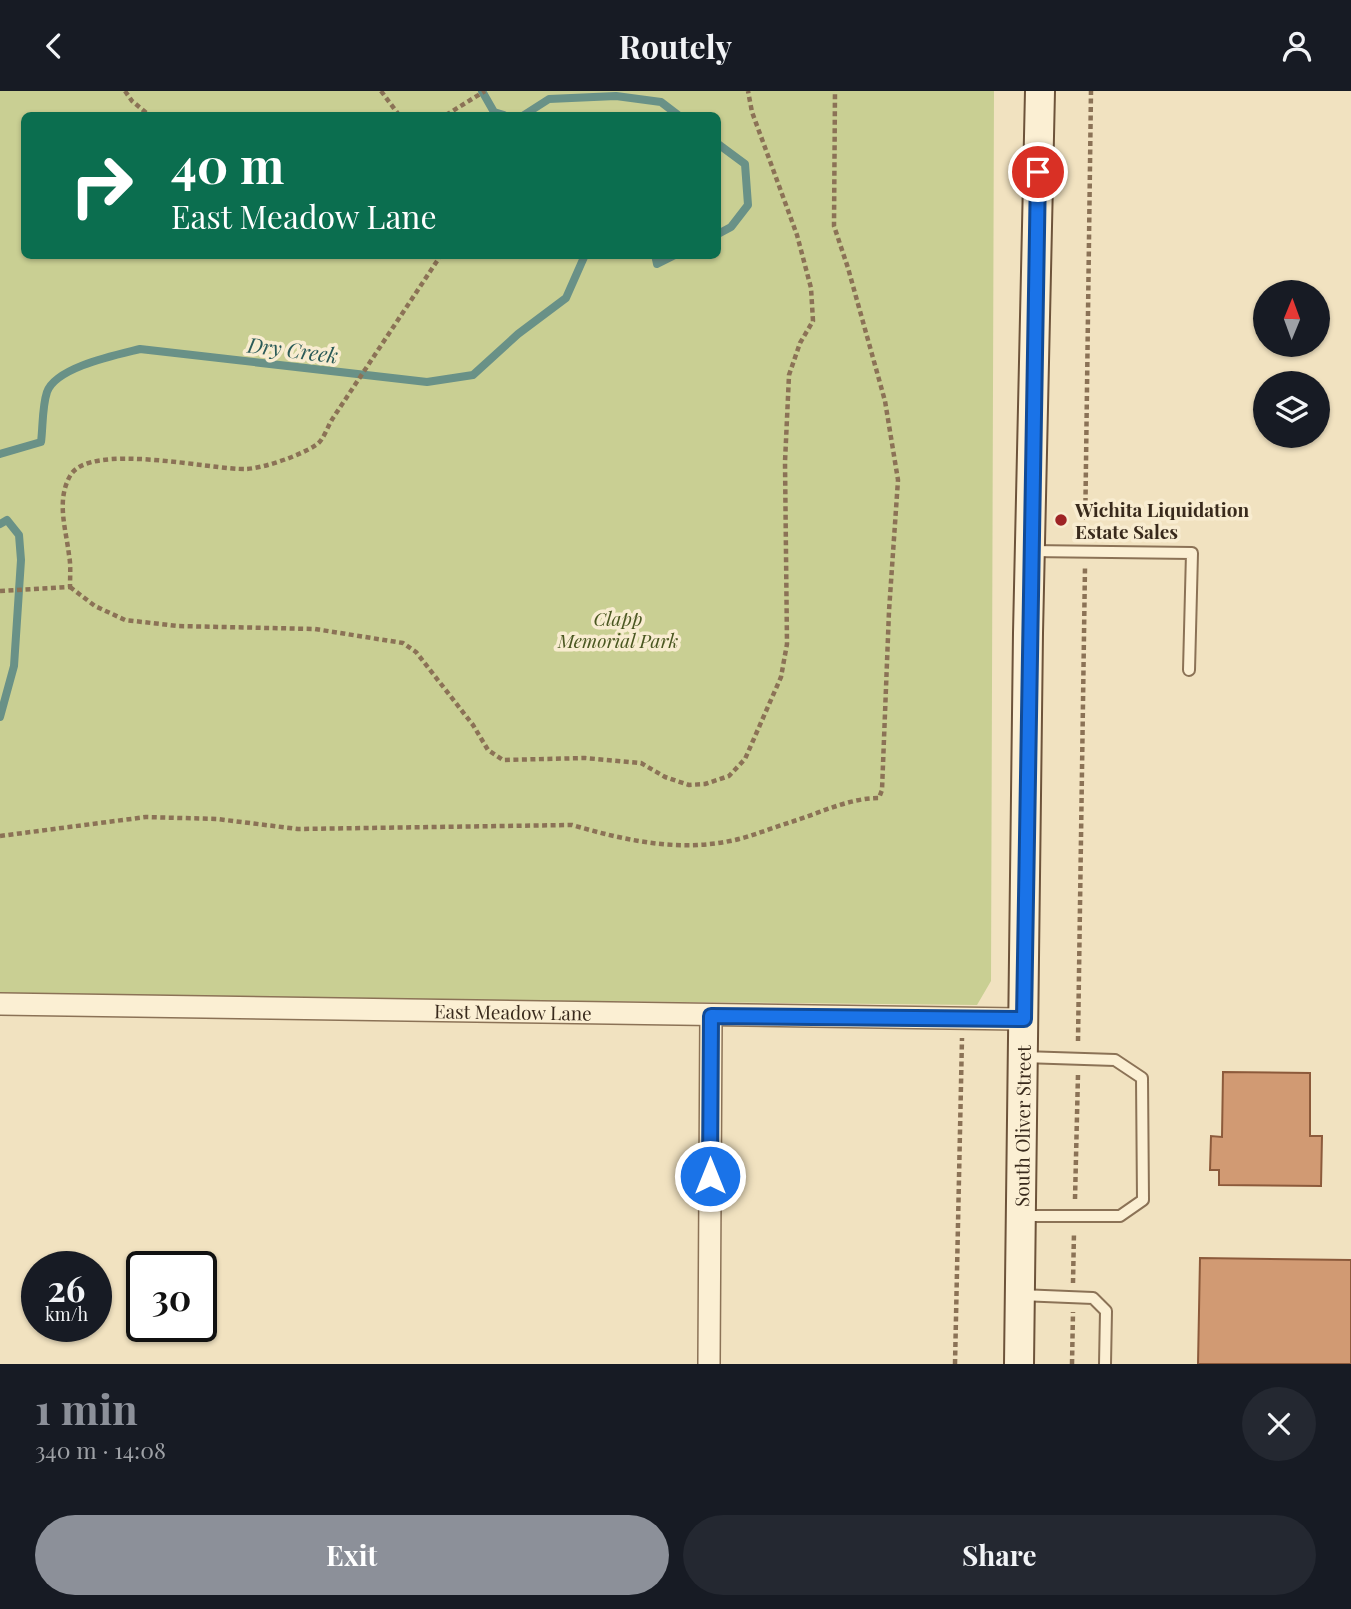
<!DOCTYPE html>
<html lang="en">
<head>
<meta charset="utf-8">
<style>
	body { margin:0; font-family:"Playfair Display",serif; background:#242831; color:#f1f3f6; height:100vh; display:flex; flex-direction:column; font-size:26px; white-space:nowrap }
	* { box-sizing:border-box; margin:0 }
	p { font-size:23px; color:#9ea1a6 }
	.icon { flex:none; width:38px; height:38px; fill:none; stroke:currentColor; stroke-width:2; stroke-linecap:round; stroke-linejoin:round }
	.map { position:relative; height:1273px; overflow:hidden }
	.drawer { display:flex; flex-direction:column; background:#171b24; flex:1 }
	.drawer>* { flex:none }
	.banner { position:absolute; left:21px; top:21px; width:700px; height:147px; border-radius:10px; box-shadow:0 2px 5px #0004; background:#0b6e4f; color:#fff; overflow:hidden }
	.needle { width:46px; rotate:1deg }
	.tools { position:absolute; left:1253px; top:189px; display:grid; gap:14px }
	.tools a { display:grid; place-items:center; width:77px; height:77px; border-radius:50%; background:#171b24; box-shadow:0 2px 5px #0004; font-size:35px }
	.speed { position:absolute; left:21px; top:1160px; display:flex; gap:14px; font-size:35px; font-weight:700; text-align:center }
	.speed>* { display:grid; place-content:center; width:91px; height:91px; border-radius:50%; background:#171b24; box-shadow:0 2px 5px #0004; line-height:1 }
	.speed small { font-size:18px; font-weight:400 }
	.speed .limit { border:4px solid #111; border-radius:10px; background:#fff; color:#111 }
	.pin { position:absolute; display:grid; place-items:center; width:60px; height:60px; color:#fff; margin:-30px; border:4px solid #fff; border-radius:50%; box-shadow:0 2px 7px #0007 }
	.me { position:absolute; width:77px; margin:-38px; rotate:0deg; stroke-linejoin:round; filter:drop-shadow(0 0 5px #0008) }
	.turn { display:flex; align-items:center; gap:24px; height:147px; padding:0 35px; font-size:32px }
	.turn .icon { width:91px; height:91px; stroke-width:2.5 }
	.turn b { display:block; font-size:49px; line-height:60px }
	.round { display:grid; place-items:center; flex:none; width:74px; height:74px; border-radius:37px; background:#242831 }
	.head { display:flex; align-items:center; justify-content:space-between; height:119px; padding:0 35px }
	h1 { font-size:42px; font-weight:700; line-height:52px; color:#8c9099 }
	.button { display:flex; gap:14px; margin-top:auto; padding:14px 35px }
	.button a { flex:1; height:80px; border-radius:42px; background:#8c9099; color:#fff; font-size:28px; font-weight:700; line-height:80px; text-align:center }
	.button a+a { background:#242831; color:#f1f3f6 }
	header { display:flex; justify-content:space-between; align-items:center; height:91px; padding:0 35px; background:#171b24; font-size:32px; font-weight:700 }
	.map>svg:first-child { display:block }
	.green { fill:#c9cf93; fill-rule:evenodd }
	.lines { fill:none; stroke-linecap:round; stroke-linejoin:round }
	.stream { stroke:#699187; stroke-width:8 }
	.building { fill:#d19a73; stroke:#8c5a3b; stroke-width:2 }
	.lane-casing { stroke:#8b7256; stroke-width:14 }
	.street-casing { stroke:#8b7256; stroke-width:24 }
	.secondary-casing { stroke:#6d533a; stroke-width:32 }
	.path { stroke:#8b7256; stroke-width:4.5; stroke-dasharray:5 3.5; stroke-linecap:butt }
	.lane { stroke:#fbefd3; stroke-width:10 }
	.street { stroke:#fbefd3; stroke-width:21 }
	.secondary { stroke:#fbefd3; stroke-width:28 }
	.route-casing { stroke:#114b97; stroke-width:18 }
	.route { stroke:#1a73e8; stroke-width:12 }
	.poi-dot { fill:#9e2324; stroke:#f8ecd0; stroke-width:2.5 }
	.labels { text-anchor:middle; dominant-baseline:central; stroke-width:7; stroke-linejoin:round; paint-order:stroke }
	.poi-label { font-size:19px; font-weight:bold; fill:#392a1c; stroke:#f8ecd0; text-anchor:start }
	.park-label { font-size:19px; font-style:italic; fill:#4a5721; stroke:#f8ecd0 }
	.street-label { font-size:19px; fill:#392a1c; stroke:#f8ecd0 }
	.water-label { font-size:21px; font-style:italic; fill:#2a5a57; stroke:#f8ecd0 }
</style>
</head>
<body>
<header><svg class="icon" aria-label="back" viewBox="0 0 24 24"><path d="M15 5l-7 7 7 7"/></svg>Routely<svg class="icon" aria-label="person" viewBox="0 0 24 24"><circle cx="12" cy="8" r="4"/><path d="M4 21q1-7 8-7t8 7"/></svg></header>
<div class="map">
<svg width="1351" height="1273" viewBox="0 0 1351 1273">
	<rect width="100%" height="100%" fill="#f1e2c0"/>
	<!-- green -->
	<path class="green" d="M0,0H994L991,890L977,914L0,904ZM24,24H718V164H24Z"/>
	<g class="lines">
		<!-- stream -->
		<g class="stream">
			<path d="M482,0L494,21L504,24"/>
			<path d="M524,24L549,8L616,5L661,11L678,24"/>
			<path d="M718,53L745,73L748,114L731,136L718,143"/>
			<path d="M655,164L657,173L675,164"/>
			<path d="M0,363L41,351C43,336 42,316 47,301C56,276 116,264 140,258L427,291L473,284L518,243L566,207L585,164"/>
			<path d="M0,433L7,429L19,444L21,469L14,575L0,626"/>
		</g>
	</g>
	<!-- building -->
	<g class="building">
		<path d="M1223,981L1310,982V1045H1322L1321,1095L1219,1094V1079H1210L1211,1045L1222,1046Z"/>
		<path d="M1200,1167L1351,1169V1273H1198Z"/>
	</g>
	<g class="lines">
		<defs>
			<g id="lane">
				<path d="M1030,460L1192,462L1189,579"/>
				<path d="M1023,1125H1120L1143,1109L1142,987L1115,969L1023,966"/>
				<path d="M1020,1204L1093,1207L1106,1220L1105,1273"/>
			</g>
			<g id="street">
				<path id="s1" d="M0,913L1024,928"/>
				<path d="M709,1273L711,924"/>
			</g>
			<g id="secondary">
				<path id="s2" d="M1019,1273L1028,542L1040,0"/>
			</g>
		</defs>
		<!-- lane casing -->
		<use href="#lane" class="lane-casing"/>
		<!-- street casing -->
		<use href="#street" class="street-casing"/>
		<!-- secondary casing -->
		<use href="#secondary" class="secondary-casing"/>
		<!-- path -->
		<g class="path">
			<path d="M125,0L132,10L149,24"/>
			<path d="M381,0L399,24"/>
			<path d="M446,24L485,0"/>
			<path d="M1085,446L1091,0"/>
			<path d="M70,496L95,515L125,529L178,535L315,538L403,552L416,561L473,634L488,659L503,669L585,667L641,672L665,686L689,694L705,693L729,685L745,668L781,586L787,553L785,371L789,284L800,252L813,230L811,197L797,144L752,21L748,0"/>
			<path d="M0,500L70,496C70,485 71,474 69,464C66,438 56,410 70,385C89,350 211,379 246,378C265,377 301,364 316,354C324,349 328,334 333,327L441,164"/>
			<path d="M0,745L146,726L217,728L298,738L572,734C624,749 676,761 730,750C751,746 771,737 791,731C820,722 849,707 879,707L882,699L889,520L898,389L885,310L848,177L834,135L835,0"/>
			<path d="M1078,950L1085,476"/>
			<path d="M1075,1108L1078,983"/>
			<path d="M1073,1192L1074,1141"/>
			<path d="M955,1273L962,947"/>
			<path d="M1072,1273L1073,1221"/>
		</g>
		<!-- lane -->
		<use href="#lane" class="lane"/>
		<!-- street -->
		<use href="#street" class="street"/>
		<!-- secondary -->
		<use href="#secondary" class="secondary"/>
	</g>
	<g class="lines">
		<defs>
			<path id="route" d="M710,1085L711,925L1024,928L1038,81"/>
		</defs>
		<!-- route casing -->
		<use href="#route" class="route-casing"/>
		<!-- route -->
		<use href="#route" class="route"/>
	</g>
	<!-- markers -->
	<circle class="poi-dot" cx="1061" cy="429" r="7"/>
	<g class="labels">
		<!-- poi labels -->
		<g class="poi-label">
			<text x="1075" y="418">Wichita Liquidation<tspan x="1075" dy="22">Estate Sales</tspan></text>
		</g>
		<!-- park labels -->
		<g class="park-label">
			<text x="618" y="527">Clapp<tspan x="618" dy="22">Memorial Park</tspan></text>
		</g>
		<!-- street labels -->
		<g class="street-label">
			<text stroke="none"><textPath href="#s1" startOffset="513">East Meadow Lane</textPath></text>
			<text stroke="none"><textPath href="#s2" startOffset="238">South Oliver Street</textPath></text>
		</g>
		<!-- water labels -->
		<g class="water-label">
			<text transform="translate(293 258) rotate(7)">Dry Creek</text>
		</g>
	</g>
</svg>
<div class="tools">
<a><svg class="needle" viewBox="-14 -14 28 28"><path d="M0-13l5 13h-10z" fill="#e53935"/><path d="M0 13l5-13h-10z" fill="#9ea1a6"/></svg></a>
<a><svg class="icon" aria-label="layers" viewBox="0 0 24 24"><path d="M12 4l9 5-9 5-9-5zM3 14l9 5 9-5"/></svg></a>
</div>
<div class="speed"><div>26<small>km/h</small></div><div class="limit">30</div></div>
<div class="pin" style="left:1038px;top:81px;background:#d93025"><svg class="icon" aria-label="arrive" viewBox="0 0 24 24"><path d="M6 21V4h12l-3 4 3 4H6"/></svg></div>
<svg class="me" style="left:710px;top:1085px" viewBox="-20 -20 40 40"><circle r="17" fill="#1a73e8" stroke="#fff" stroke-width="3"/><path d="M0-11L8 9 0 5-8 9z" fill="#fff"/></svg>
<div class="banner">
<div class="turn"><svg class="icon" aria-label="right" viewBox="0 0 24 24"><path d="M7 20v-9h11M14 6l5 5-5 5"/></svg><div><b>40 m</b>East Meadow Lane</div></div>
</div>
</div>
<section class="drawer">
<div class="head"><div><h1>1 min</h1><p>340 m · 14:08</p></div><a class="round"><svg class="icon" aria-label="close" viewBox="0 0 24 24"><path d="M6 6l12 12M18 6L6 18"/></svg></a></div>
<div class="button"><a>Exit</a><a>Share</a></div>
</section>
</body>
</html>
